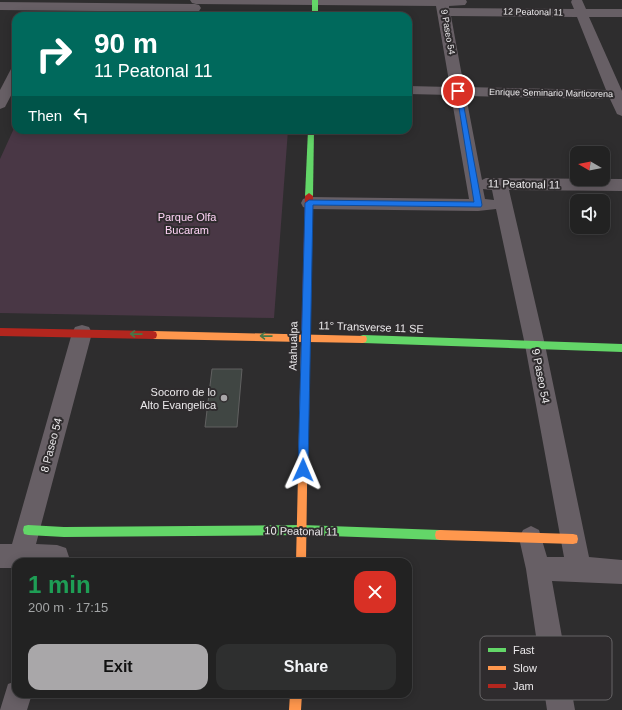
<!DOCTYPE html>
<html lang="en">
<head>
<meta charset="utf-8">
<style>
	body { margin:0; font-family:Helvetica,sans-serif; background:#2e2f2f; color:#f1f3f6; height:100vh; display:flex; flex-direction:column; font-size:15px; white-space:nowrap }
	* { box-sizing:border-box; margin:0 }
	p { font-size:13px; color:#a2a4a5 }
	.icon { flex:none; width:22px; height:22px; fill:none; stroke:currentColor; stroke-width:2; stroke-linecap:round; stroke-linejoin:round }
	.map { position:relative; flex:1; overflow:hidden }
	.details { position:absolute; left:12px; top:558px; width:400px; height:140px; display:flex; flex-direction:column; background:#222; border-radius:12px; box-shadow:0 2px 10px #0003,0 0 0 1px #3f3f40 }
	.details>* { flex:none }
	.guide { position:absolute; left:12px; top:12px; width:400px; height:122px; border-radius:12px; box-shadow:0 2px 10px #0003,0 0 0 1px #3f3f40; background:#00695c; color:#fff; overflow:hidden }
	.needle { width:26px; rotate:279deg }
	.buttons { position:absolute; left:570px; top:146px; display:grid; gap:8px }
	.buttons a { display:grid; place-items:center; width:40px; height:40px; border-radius:8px; background:#222; box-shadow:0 2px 10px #0003,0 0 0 1px #3f3f40; font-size:20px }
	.pin { position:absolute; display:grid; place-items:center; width:34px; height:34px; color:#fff; margin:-17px; border:2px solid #fff; border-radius:50%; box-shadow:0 1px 4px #0007 }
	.me { position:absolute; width:44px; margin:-22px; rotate:1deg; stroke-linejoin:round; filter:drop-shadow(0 0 3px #0008) }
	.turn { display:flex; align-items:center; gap:14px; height:84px; padding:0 16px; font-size:18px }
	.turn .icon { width:52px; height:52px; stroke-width:2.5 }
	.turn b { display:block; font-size:28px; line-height:34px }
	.then { display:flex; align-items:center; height:38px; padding:0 16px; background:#0003; gap:8px; font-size:15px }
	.round { display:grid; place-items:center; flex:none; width:42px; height:42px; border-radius:12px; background:#2e2f2f }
	.head { display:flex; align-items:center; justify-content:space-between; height:68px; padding:0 16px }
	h1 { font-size:24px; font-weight:700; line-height:30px; color:#1e9e55 }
	.primary-button { display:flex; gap:8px; margin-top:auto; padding:8px 16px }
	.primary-button a { flex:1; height:46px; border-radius:12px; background:#a9a7a9; color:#111; font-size:16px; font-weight:700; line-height:46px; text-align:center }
	.primary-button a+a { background:#2e2f2f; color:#f1f3f6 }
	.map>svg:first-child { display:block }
	.green { fill:#493745 }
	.building { fill:#404643; stroke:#616161 }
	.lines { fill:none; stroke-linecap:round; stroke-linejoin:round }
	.street { fill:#675f65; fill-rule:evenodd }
	.fast { fill:#63d668; fill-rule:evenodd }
	.slow { fill:#ff974d; fill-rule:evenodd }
	.jam { fill:#b3261e; fill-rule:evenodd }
	.oneway { stroke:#467848 }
	.route { fill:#1a73e8; stroke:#114b97 }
	.poi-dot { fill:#a9a7a9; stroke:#2f2c2e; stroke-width:1.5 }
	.labels { text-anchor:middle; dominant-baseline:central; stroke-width:4; stroke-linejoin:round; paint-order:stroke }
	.far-street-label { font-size:9px; fill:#ebe9eb; stroke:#2f2c2e }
	.street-label { font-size:11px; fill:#ebe9eb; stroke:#2f2c2e }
	.park-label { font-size:11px; fill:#ffd4f6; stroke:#2f2c2e }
	.poi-label { font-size:11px; fill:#ebe9eb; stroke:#2f2c2e; text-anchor:end }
	.key { fill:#2f2c2e; stroke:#676567; stroke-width:1 }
	.key-label { font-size:11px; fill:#ebe9eb }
</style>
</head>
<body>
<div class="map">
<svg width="622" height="710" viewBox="0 0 622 710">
	<rect width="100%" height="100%" fill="#2e2d2e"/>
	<!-- green -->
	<path class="green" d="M16,124V130H288L274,318L0,313V159Z"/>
	<!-- building -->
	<path class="building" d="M212,369H242L237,427H205Z"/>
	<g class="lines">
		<!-- street -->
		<g class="street">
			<path d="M190,0H466L467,2L465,5L449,6V8L574,9L571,2L572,0H582L586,9H622V17H589L622,91V116L617,114L610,99L466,96L482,180L486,178L622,179V191L509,190L545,345L589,557L622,560V584L552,581L575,710H547L526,569L519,538L523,530L531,526L539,530L547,557H564L525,345L496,209L478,211L309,209L303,207L301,203L303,199L309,197L469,199L451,95L408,94V86L450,87L436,6L196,4L192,3ZM451,16L577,17L606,90L464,87ZM483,189L492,190L494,200L485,199Z"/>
			<path d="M0,2L195,4L199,5L201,8L199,11L195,12L0,10Z"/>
			<path d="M16,68V86L5,107L0,109V90L11,69Z"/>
			<path d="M82,325L89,327L92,333L36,544L57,545L66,548L69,557L67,562H16V568H0V544H12L72,333L75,327Z"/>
			<path d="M16,681V694H32L27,710H0L8,684Z"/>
		</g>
		<!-- fast -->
		<g class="fast">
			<rect x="312" y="0" width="6" height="16"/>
			<path d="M308,130H314L313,196L309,199L305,196Z"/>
			<path d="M363,335L622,344V352L363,343L360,342L359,339L360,336Z"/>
			<path d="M28,525L64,527L302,525L440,530L444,531L445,535L444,539L440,540L302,535L64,537L28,535L24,534L23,530L24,526Z"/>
		</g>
		<!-- slow -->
		<g class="slow">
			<path d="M153,331L366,336L367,339L366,342L363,343L308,342L309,344L306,562H296L301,344L302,342L153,339L150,338L149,335L150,332Z"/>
			<path d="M440,530L573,534L577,535L578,539L577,543L573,544L440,540L436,539L435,535L436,531Z"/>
			<path d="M290,694H302L301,710H289Z"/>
		</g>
		<!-- jam -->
		<g class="jam">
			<path d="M309,193L313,196L309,344L308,347H302L301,344L305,196Z"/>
			<path d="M0,328L153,331L156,332L157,335L156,338L153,339L0,336Z"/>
		</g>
	</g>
	<!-- one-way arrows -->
	<defs><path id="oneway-shaft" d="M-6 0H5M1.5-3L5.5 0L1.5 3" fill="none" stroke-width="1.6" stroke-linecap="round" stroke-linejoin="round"/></defs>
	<g class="oneway">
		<use href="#oneway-shaft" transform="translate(136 334) rotate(-179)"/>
		<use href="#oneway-shaft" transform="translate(266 336) rotate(-179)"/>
	</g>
	<!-- route -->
	<path class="route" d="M456,89L461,91L482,205L481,207L313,205L308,470L307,474L303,475L299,474L298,470L305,203L309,200L474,202Z"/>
	<!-- markers -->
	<circle class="poi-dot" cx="224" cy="398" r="4"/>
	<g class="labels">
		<!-- far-street labels -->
		<g class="far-street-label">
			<text transform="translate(533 12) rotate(1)">12 Peatonal 11</text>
			<text transform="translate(448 32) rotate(80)">9 Paseo 54</text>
			<text transform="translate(551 93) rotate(1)">Enrique Seminario Marticorena</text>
		</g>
		<!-- street labels -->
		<g class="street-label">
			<text transform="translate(524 184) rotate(1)">11 Peatonal 11</text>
			<text transform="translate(371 327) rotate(2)">11° Transverse 11 SE</text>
			<text transform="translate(293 346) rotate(-89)">Atahualpa</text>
			<text transform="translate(541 376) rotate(79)">9 Paseo 54</text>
			<text transform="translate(51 445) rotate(-75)">8 Paseo 54</text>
			<text transform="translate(301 531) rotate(1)">10 Peatonal 11</text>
		</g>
		<!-- park labels -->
		<g class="park-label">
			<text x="187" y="217">Parque Olfa<tspan x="187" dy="13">Bucaram</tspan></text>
		</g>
		<!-- poi labels -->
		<g class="poi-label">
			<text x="216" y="392">Socorro de lo<tspan x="216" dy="13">Alto Evangelica</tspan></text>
		</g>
	</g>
	<!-- legend -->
	<rect x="480" y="636" width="132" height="64" rx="6" class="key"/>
	<rect x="488" y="648" width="18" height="4" fill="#63d668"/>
	<rect x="488" y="666" width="18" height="4" fill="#ff974d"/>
	<rect x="488" y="684" width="18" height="4" fill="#b3261e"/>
	<g class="key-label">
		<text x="513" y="654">Fast</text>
		<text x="513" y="672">Slow</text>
		<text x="513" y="690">Jam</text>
	</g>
</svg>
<div class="buttons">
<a><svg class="needle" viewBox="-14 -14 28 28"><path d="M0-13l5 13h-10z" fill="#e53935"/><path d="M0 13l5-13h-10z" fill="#a2a4a5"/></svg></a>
<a><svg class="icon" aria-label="sound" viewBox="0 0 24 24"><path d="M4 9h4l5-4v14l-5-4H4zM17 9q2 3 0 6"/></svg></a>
</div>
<div class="pin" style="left:458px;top:91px;background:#d93025"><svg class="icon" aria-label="arrive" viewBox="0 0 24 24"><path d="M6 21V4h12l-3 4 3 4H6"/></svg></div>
<svg class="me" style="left:303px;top:470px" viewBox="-20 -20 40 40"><path d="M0-17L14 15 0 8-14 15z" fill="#1a73e8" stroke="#fff" stroke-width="4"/></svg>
<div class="guide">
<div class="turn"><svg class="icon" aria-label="right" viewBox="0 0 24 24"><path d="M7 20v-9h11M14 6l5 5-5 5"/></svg><div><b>90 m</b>11 Peatonal 11</div></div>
<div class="then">Then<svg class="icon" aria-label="left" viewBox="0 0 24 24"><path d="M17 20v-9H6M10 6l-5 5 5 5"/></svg></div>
</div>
<section class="details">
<div class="head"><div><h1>1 min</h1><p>200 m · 17:15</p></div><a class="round" style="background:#d93025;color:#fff"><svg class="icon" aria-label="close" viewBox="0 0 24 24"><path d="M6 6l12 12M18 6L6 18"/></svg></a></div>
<div class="primary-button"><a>Exit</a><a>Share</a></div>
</section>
</div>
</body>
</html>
